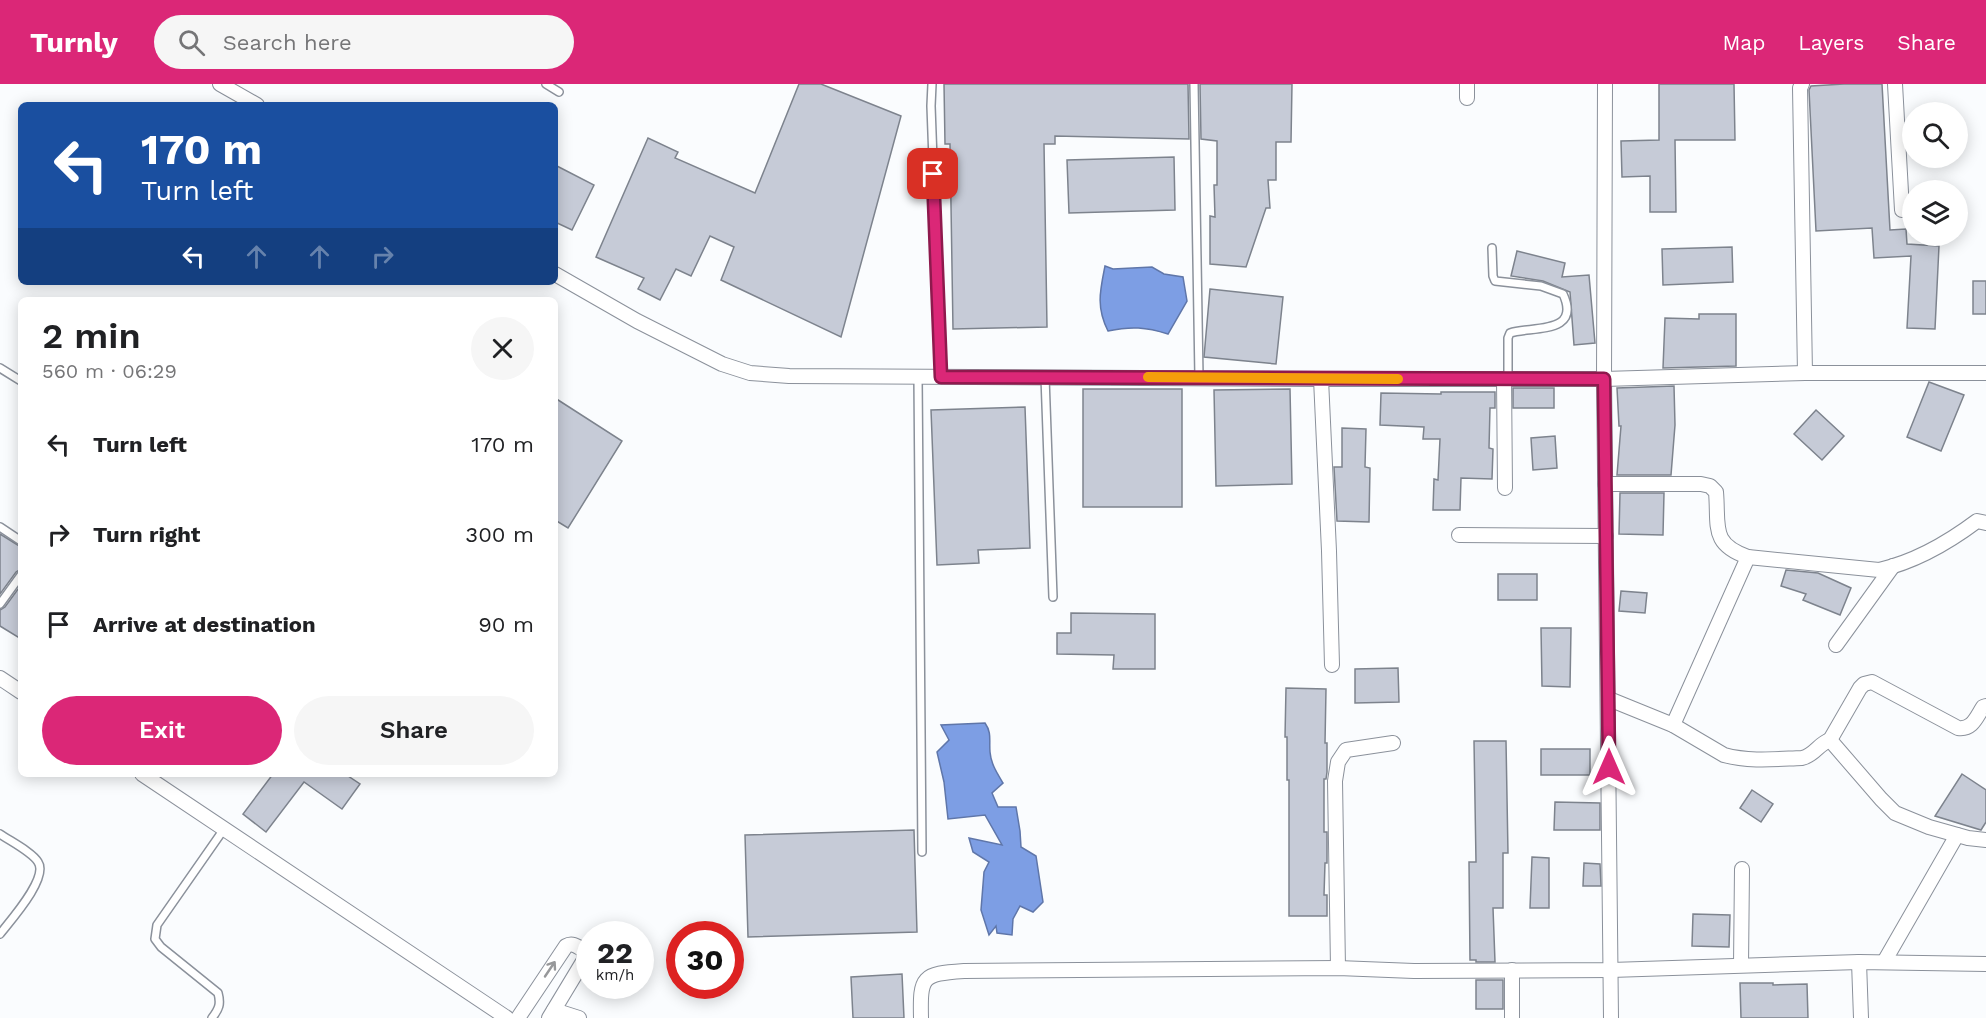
<!DOCTYPE html>
<html lang="en">
<head>
<meta charset="utf-8">
<style>
	body { margin:0; font-family:"Work Sans",sans-serif; background:#f6f6f6; color:#202124; height:100vh; display:flex; flex-direction:column; font-size:22px; white-space:nowrap }
	* { box-sizing:border-box; margin:0 }
	p { font-size:20px; color:#757577 }
	.icon { flex:none; width:33px; height:33px; fill:none; stroke:currentColor; stroke-width:2; stroke-linecap:round; stroke-linejoin:round }
	.map { position:relative; flex:1; overflow:hidden }
	.side { position:absolute; left:18px; top:213px; width:540px; height:480px; display:flex; flex-direction:column; background:#fff; border-radius:9px; box-shadow:0 3px 15px #0003 }
	.side>* { flex:none }
	.top-card { position:absolute; left:18px; top:18px; width:540px; height:183px; border-radius:9px; box-shadow:0 3px 15px #0003; background:#1a4fa0; color:#fff; overflow:hidden }
	.controls { position:absolute; left:1902px; top:18px; display:grid; gap:12px }
	.controls a { display:grid; place-items:center; width:66px; height:66px; border-radius:50%; background:#fff; box-shadow:0 3px 15px #0003; font-size:30px }
	.speed { position:absolute; left:576px; top:837px; display:flex; gap:12px; font-size:30px; font-weight:700; text-align:center }
	.speed>* { display:grid; place-content:center; width:78px; height:78px; border-radius:50%; background:#fff; box-shadow:0 3px 15px #0003; line-height:1 }
	.speed small { font-size:15px; font-weight:400 }
	.speed .limit { border:9px solid #d22; background:#fff; color:#111 }
	.pin { position:absolute; display:grid; place-items:center; width:51px; height:51px; color:#fff; margin:-26px; border-radius:12px; box-shadow:0 3px 9px #0006 }
	.me { position:absolute; width:66px; margin:-33px; rotate:0deg; stroke-linejoin:round; filter:drop-shadow(0 0 4px #0008) }
	.turn { display:flex; align-items:center; gap:21px; height:126px; padding:0 24px; font-size:27px }
	.turn .icon { width:78px; height:78px; stroke-width:2.5 }
	.turn b { display:block; font-size:42px; line-height:51px }
	.lanes { display:flex; align-items:center; height:57px; padding:0 24px; background:#0003; justify-content:center; gap:30px; direction:ltr }
	.lanes .off { opacity:.35 }
	.round { display:grid; place-items:center; flex:none; width:63px; height:63px; border-radius:32px; background:#f6f6f6 }
	.overview { display:flex; align-items:center; justify-content:space-between; height:102px; padding:0 24px }
	h1 { font-size:36px; font-weight:600; line-height:45px }
	.primary-button { display:flex; gap:12px; margin-top:auto; padding:12px 24px }
	.primary-button a { flex:1; height:69px; border-radius:36px; background:#db2777; color:#fff; font-size:24px; font-weight:600; line-height:69px; text-align:center }
	.primary-button a+a { background:#f6f6f6; color:#202124 }
	ul { padding:0; list-style:none }
	li { display:flex; align-items:center; gap:18px; height:90px; padding:0 24px }
	li div { flex:1 }
	li b { display:block; font-size:22px }
	li em { font-style:normal }
	header { display:flex; align-items:center; gap:36px; box-sizing:border-box; height:84px; padding:0 30px; background:#db2777; color:#fff }
	header strong { font-size:28px }
	nav { display:flex; gap:33px; margin-inline-start:auto; font-size:21px }
	.search { width:420px; height:54px; background:#f6f6f6; display:flex; align-items:center; gap:15px; box-sizing:border-box; padding:0 21px; border-radius:33px; color:#757577; font-size:22px }
	.map>svg:first-child { display:block }
	.water { fill:#7d9ee4; stroke:#5f76a9; stroke-width:1.5 }
	.building { fill:#c6cbd7; stroke:#7d838d; stroke-width:1.5 }
	.lines { fill:none; stroke-linecap:round; stroke-linejoin:round }
	.service-casing { stroke:#8b919b; stroke-width:10 }
	.minor-casing { stroke:#8b919b; stroke-width:16 }
	.service { stroke:#fff; stroke-width:7 }
	.minor { stroke:#fff; stroke-width:14 }
	.oneway { stroke:#97989a }
	.route-casing { stroke:#8e194d; stroke-width:15 }
	.route { stroke:#db2777; stroke-width:10 }
	.slow { stroke:#f59e0b; stroke-width:10 }
</style>
</head>
<body>
<header>
<strong>Turnly</strong>
<div class="search"><svg class="icon" aria-label="search" viewBox="0 0 24 24"><circle cx="10" cy="10" r="6"/><path d="M15 15l6 6"/></svg>Search here</div>
<nav><a>Map</a><a>Layers</a><a>Share</a></nav>
</header>
<div class="map">
<svg width="1986" height="934" viewBox="0 0 1986 934">
	<rect width="100%" height="100%" fill="#fafcfe"/>
	<!-- water -->
	<g class="water">
		<path d="M1105,182L1113,185L1152,183L1164,190L1183,193L1187,217L1168,250C1146,243 1131,242 1108,247C1096,223 1100,207 1105,182Z"/>
		<path d="M985,639C992,649 989,656 990,668C991,680 997,689 1003,699L992,709L998,723H1016L1020,747L1021,763L1036,772L1043,818L1033,828L1020,822L1013,835L1012,851L997,849L996,842L989,851L981,826L984,788L989,778L973,768L969,754L1002,761L985,731L948,735L944,698L937,668L949,656L941,641Z"/>
	</g>
	<!-- building -->
	<g class="building">
		<path d="M799,0H821L901,32L841,253L721,196L734,163L710,152L691,192L676,185L660,216L638,205L644,194L596,173L648,54L678,68L675,74L755,109Z"/>
		<path d="M944,0H1188L1189,55L1055,52V60H1044L1047,243L953,245L950,60H945Z"/>
		<path d="M1200,0H1292L1291,58H1276V96H1268L1270,124H1266L1246,183L1210,180V132L1215,133L1214,101H1217V57L1201,55Z"/>
		<path d="M1659,0H1734L1735,56H1675L1676,128H1650V92L1622,93L1621,57L1659,56Z"/>
		<path d="M1844,0H1882L1890,146L1906,145L1907,160L1939,162L1935,245L1907,244L1911,172L1874,174L1872,144L1816,147L1809,6L1811,2Z"/>
		<path d="M1174,73L1175,126L1069,129L1067,76Z"/>
		<path d="M555,81L594,101L572,146L555,138Z"/>
		<path d="M1732,163L1733,198L1663,201L1662,165Z"/>
		<path d="M1517,167L1565,179L1562,193L1589,191L1595,259L1574,261L1570,208L1543,197L1511,192Z"/>
		<rect x="1973" y="197" width="13" height="33"/>
		<path d="M1210,205L1283,213L1276,280L1204,273Z"/>
		<path d="M1699,230H1736V282L1663,284L1665,234L1699,235Z"/>
		<path d="M1929,298L1964,311L1941,367L1907,353Z"/>
		<path d="M1674,302L1675,341L1671,391H1617L1621,342H1619L1617,304Z"/>
		<rect x="1513" y="304" width="41" height="20"/>
		<rect x="1083" y="305" width="99" height="118"/>
		<path d="M1290,305L1292,400L1216,402L1214,306Z"/>
		<path d="M1441,308H1495V324H1490L1489,364L1493,365L1492,395L1461,394L1460,426H1433L1434,395L1438,396L1440,355H1423L1424,343L1380,341L1381,309L1441,310Z"/>
		<path d="M555,314L622,357L568,444L555,436Z"/>
		<path d="M1025,323L1030,464L978,466L979,479L937,481L931,326Z"/>
		<path d="M1816,326L1844,352L1822,376L1794,350Z"/>
		<path d="M1342,344L1366,345L1365,383L1370,384L1369,438L1337,437L1334,383H1342Z"/>
		<path d="M1555,352L1557,384L1533,386L1531,354Z"/>
		<path d="M1620,409H1664L1663,451L1619,450Z"/>
		<path d="M0,450L21,463V485L16,488L0,510Z"/>
		<path d="M1786,486L1818,489L1851,504L1840,531L1803,516L1806,510L1781,502Z"/>
		<rect x="1498" y="490" width="39" height="26"/>
		<path d="M21,501V555L0,542V526L5,523Z"/>
		<path d="M1621,507L1647,509L1645,529L1619,527Z"/>
		<path d="M1071,529L1155,530V585H1113L1114,571L1057,570V549H1071Z"/>
		<path d="M1541,544H1571L1570,603L1542,602Z"/>
		<path d="M1398,584L1399,618L1355,619V585Z"/>
		<path d="M1286,604L1326,605L1325,659H1327V688L1326,695H1324V748H1327V779H1325L1324,811H1327V832H1289V696H1287V653H1285Z"/>
		<path d="M1474,657H1506L1508,769H1503V824H1493L1495,878H1476V876H1470L1469,778H1476Z"/>
		<rect x="1541" y="665" width="49" height="26"/>
		<path d="M273,690H345L360,700L342,725L304,698L266,748L243,730Z"/>
		<path d="M1962,690L1986,706V738L1981,746L1935,732Z"/>
		<path d="M1752,706L1773,720L1761,738L1740,724Z"/>
		<path d="M1555,718L1600,719V746H1554Z"/>
		<path d="M914,746L917,848L748,853L745,751Z"/>
		<path d="M1532,773L1549,774V824H1530Z"/>
		<path d="M1584,779L1600,780L1601,802H1583Z"/>
		<path d="M1693,830L1730,831L1729,863L1692,862Z"/>
		<path d="M902,890L904,934H853L851,893Z"/>
		<rect x="1476" y="896" width="27" height="29"/>
		<path d="M1740,899H1773V901L1807,900L1808,934H1741Z"/>
	</g>
	<g class="lines">
		<defs>
			<g id="service">
				<path d="M546,0L559,8"/>
				<path d="M932,0L931,22L941,293"/>
				<path d="M1194,0L1199,293"/>
				<path d="M1492,164L1493,192L1495,197L1541,202L1563,210C1582,251 1531,242 1510,249L1508,254V295"/>
				<path d="M0,284L21,297"/>
				<path d="M918,293L922,768"/>
				<path d="M1045,293L1053,513"/>
				<path d="M0,443L21,457"/>
				<path d="M0,520L21,491"/>
				<path d="M0,750C10,757 32,768 38,778C49,794 10,837 0,850"/>
				<path d="M212,934C219,925 221,920 218,909L161,863L155,855L157,841L224,745"/>
			</g>
			<g id="minor">
				<path d="M220,0L257,21"/>
				<path d="M1605,0L1604,295L1611,934"/>
				<path d="M1802,0L1800,4L1805,289"/>
				<path d="M1895,0L1902,126"/>
				<path d="M1467,14V0"/>
				<path d="M555,190L637,237L722,280L750,289L789,292L1321,295H1604L1805,289H1986"/>
				<path d="M1321,295L1329,467L1332,581"/>
				<path d="M1504,295L1505,404"/>
				<path d="M1605,400H1701L1710,402L1716,408C1719,442 1710,460 1748,473L1879,486C1914,478 1949,458 1977,437L1986,439"/>
				<path d="M1459,451L1606,452"/>
				<path d="M1836,561L1893,482"/>
				<path d="M0,594L21,608"/>
				<path d="M1609,615L1673,641L1724,671C1750,678 1776,675 1802,674C1815,671 1818,660 1830,656L1881,715L1895,729L1929,743L1968,754L1986,756"/>
				<path d="M1673,641L1748,473"/>
				<path d="M1830,656L1860,604L1864,600L1872,598L1958,644C1972,646 1976,634 1983,623L1986,622"/>
				<path d="M142,690L507,934"/>
				<path d="M1859,878L1861,934"/>
				<path d="M1884,878L1957,751"/>
				<path d="M1741,881L1742,785"/>
				<path d="M1338,884L1335,697L1338,678L1346,666L1393,659"/>
				<path d="M554,926L579,934"/>
				<path d="M518,934L566,862C573,858 578,863 585,867L584,876L549,934"/>
				<path d="M921,934C920,892 922,890 964,887L1338,884L1414,887L1611,886L1859,878L1986,880"/>
				<path d="M1512,934V886"/>
			</g>
		</defs>
		<!-- service casing -->
		<use href="#service" class="service-casing"/>
		<!-- minor casing -->
		<use href="#minor" class="minor-casing"/>
		<!-- service -->
		<use href="#service" class="service"/>
		<!-- minor -->
		<use href="#minor" class="minor"/>
	</g>
	<!-- one-way arrows -->
	<defs><path id="oneway-shaft" d="M-6 0H5M1.5-3L5.5 0L1.5 3" fill="none" stroke-width="1.6" stroke-linecap="round" stroke-linejoin="round" transform="scale(1.5)"/></defs>
	<use class="oneway" href="#oneway-shaft" transform="translate(550 885) rotate(-56)"/>
	<g class="lines">
		<defs>
			<path id="route" d="M933,90L941,293L1604,295L1609,683"/>
		</defs>
		<!-- route casing -->
		<use href="#route" class="route-casing"/>
		<!-- route -->
		<use href="#route" class="route"/>
		<!-- slow -->
		<path class="slow" d="M1148,293L1398,295"/>
	</g>
</svg>
<div class="controls">
<a><svg class="icon" aria-label="search" viewBox="0 0 24 24"><circle cx="10" cy="10" r="6"/><path d="M15 15l6 6"/></svg></a>
<a><svg class="icon" aria-label="layers" viewBox="0 0 24 24"><path d="M12 4l9 5-9 5-9-5zM3 14l9 5 9-5"/></svg></a>
</div>
<div class="speed"><div>22<small>km/h</small></div><div class="limit">30</div></div>
<div class="pin" style="left:933px;top:90px;background:#d93025"><svg class="icon" aria-label="arrive" viewBox="0 0 24 24"><path d="M6 21V4h12l-3 4 3 4H6"/></svg></div>
<svg class="me" style="left:1609px;top:683px" viewBox="-20 -20 40 40"><path d="M0-17L14 15 0 8-14 15z" fill="#db2777" stroke="#fff" stroke-width="4"/></svg>
<div class="top-card">
<div class="turn"><svg class="icon" aria-label="left" viewBox="0 0 24 24"><path d="M17 20v-9H6M10 6l-5 5 5 5"/></svg><div><b>170 m</b>Turn left</div></div>
<div class="lanes"><svg class="icon" aria-label="left" viewBox="0 0 24 24"><path d="M17 20v-9H6M10 6l-5 5 5 5"/></svg><svg class="icon off" aria-label="ahead" viewBox="0 0 24 24"><path d="M12 20V5M6 11l6-6 6 6"/></svg><svg class="icon off" aria-label="ahead" viewBox="0 0 24 24"><path d="M12 20V5M6 11l6-6 6 6"/></svg><svg class="icon off" aria-label="right" viewBox="0 0 24 24"><path d="M7 20v-9h11M14 6l5 5-5 5"/></svg></div>
</div>
<section class="side">
<div class="overview"><div><h1>2 min</h1><p>560 m · 06:29</p></div><a class="round"><svg class="icon" aria-label="close" viewBox="0 0 24 24"><path d="M6 6l12 12M18 6L6 18"/></svg></a></div>
<ul>
<li><svg class="icon" aria-label="left" viewBox="0 0 24 24"><path d="M17 20v-9H6M10 6l-5 5 5 5"/></svg><div><b>Turn left</b></div><em>170 m</em></li>
<li><svg class="icon" aria-label="right" viewBox="0 0 24 24"><path d="M7 20v-9h11M14 6l5 5-5 5"/></svg><div><b>Turn right</b></div><em>300 m</em></li>
<li><svg class="icon" aria-label="arrive" viewBox="0 0 24 24"><path d="M6 21V4h12l-3 4 3 4H6"/></svg><div><b>Arrive at destination</b></div><em>90 m</em></li>
</ul>
<div class="primary-button"><a>Exit</a><a>Share</a></div>
</section>
</div>
</body>
</html>
